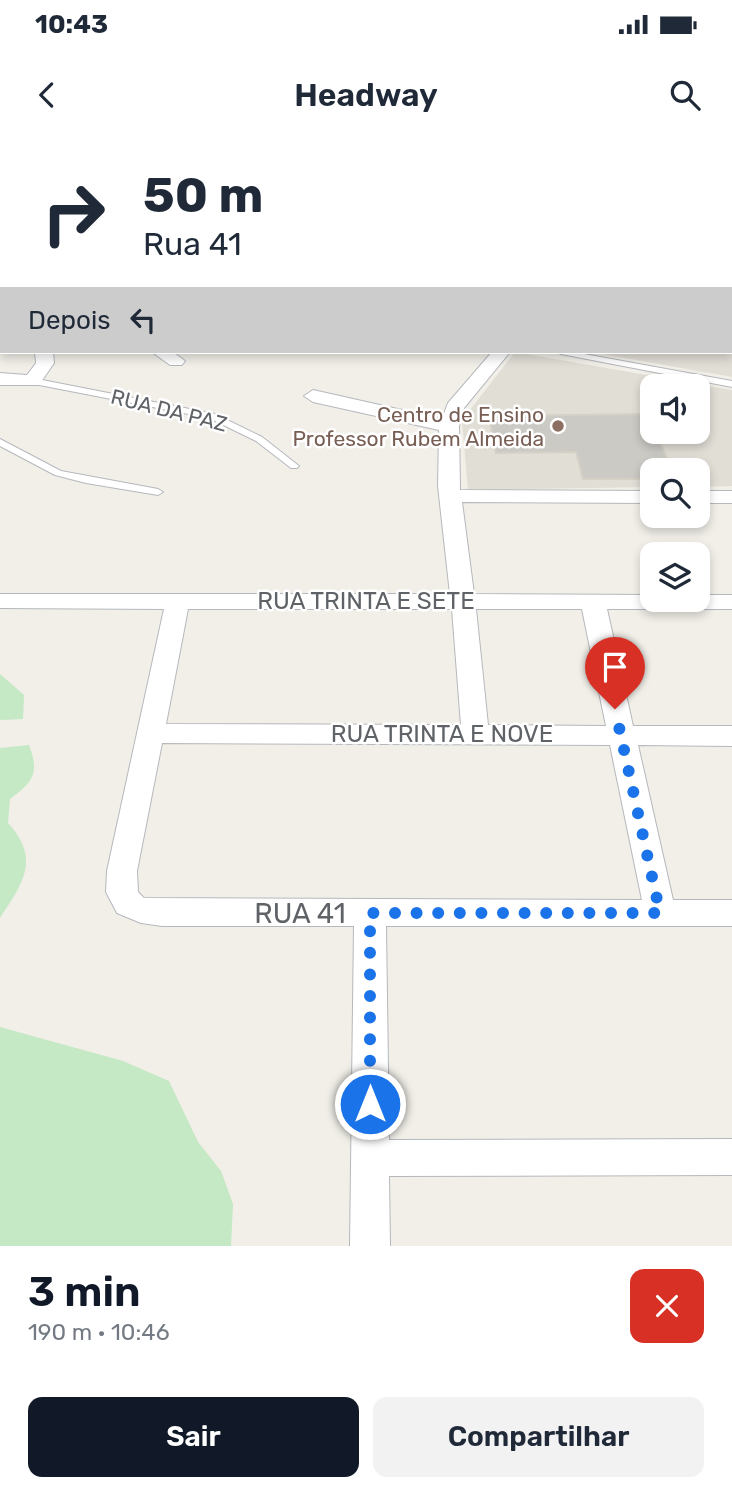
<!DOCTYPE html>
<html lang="pt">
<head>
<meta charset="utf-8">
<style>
	body { margin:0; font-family:Rubik,sans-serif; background:#f2f2f3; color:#1f2937; height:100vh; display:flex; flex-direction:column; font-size:26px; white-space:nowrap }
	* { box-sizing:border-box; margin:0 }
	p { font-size:23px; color:#747a83 }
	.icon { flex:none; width:38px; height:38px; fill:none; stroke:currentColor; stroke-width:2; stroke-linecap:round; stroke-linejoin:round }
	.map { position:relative; height:1106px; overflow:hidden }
	.drawer { display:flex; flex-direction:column; background:#fff; flex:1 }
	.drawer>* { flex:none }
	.hud { position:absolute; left:0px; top:0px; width:733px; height:214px; box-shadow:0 4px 10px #0003; background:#fff; color:#1f2937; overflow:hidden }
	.fabs { position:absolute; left:640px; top:234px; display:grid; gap:14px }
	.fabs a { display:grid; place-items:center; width:70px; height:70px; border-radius:14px; background:#fff; box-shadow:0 4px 10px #0003; font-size:35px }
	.pin { position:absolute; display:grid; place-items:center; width:60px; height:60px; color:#fff; margin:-72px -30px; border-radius:50% 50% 50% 0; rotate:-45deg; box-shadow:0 0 7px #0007 }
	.pin .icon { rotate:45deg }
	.me { position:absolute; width:77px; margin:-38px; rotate:0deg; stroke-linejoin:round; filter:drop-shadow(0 0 5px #0008) }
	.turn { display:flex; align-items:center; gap:24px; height:147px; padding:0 28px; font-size:32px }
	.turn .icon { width:91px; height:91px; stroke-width:2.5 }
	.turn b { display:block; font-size:49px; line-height:60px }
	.then { display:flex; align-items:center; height:66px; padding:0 28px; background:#0003; gap:14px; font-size:26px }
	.round { display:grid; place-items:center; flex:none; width:74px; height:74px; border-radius:14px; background:#f2f2f3 }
	.summary { display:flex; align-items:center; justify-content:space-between; height:119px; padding:0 28px }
	h1 { font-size:42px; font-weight:600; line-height:52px; color:#111827 }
	.primary-button { display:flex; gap:14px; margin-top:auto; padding:14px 28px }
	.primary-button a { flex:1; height:80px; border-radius:14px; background:#111827; color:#fff; font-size:28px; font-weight:600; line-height:80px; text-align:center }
	.primary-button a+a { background:#f2f2f3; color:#1f2937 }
	.status { display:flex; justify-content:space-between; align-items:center; height:49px; padding:0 35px; background:#fff; direction:ltr }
	.status svg { height:19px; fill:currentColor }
	header { display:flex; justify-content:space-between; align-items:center; height:91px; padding:0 28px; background:#fff; font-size:32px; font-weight:600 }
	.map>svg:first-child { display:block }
	.education { fill:#e1ded6; fill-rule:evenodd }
	.green { fill:#c5e8c5 }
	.building { fill:#cccac5; stroke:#d6d1c6; stroke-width:2 }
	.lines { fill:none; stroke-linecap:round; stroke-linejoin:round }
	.lane-casing { stroke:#b5b8bc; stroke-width:2 }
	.street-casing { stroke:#b5b8bc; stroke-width:2 }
	.secondary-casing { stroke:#b6babf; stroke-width:1 }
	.lane { fill:#fff; fill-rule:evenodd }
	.street { fill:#fff; fill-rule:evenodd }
	.secondary { fill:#fff; fill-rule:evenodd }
	.route { stroke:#1a73e8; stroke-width:12; stroke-dasharray:0 21.6 }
	.education-dot { fill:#8d6e63; stroke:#fff; stroke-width:2.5 }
	.labels { text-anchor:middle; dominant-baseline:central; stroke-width:5; stroke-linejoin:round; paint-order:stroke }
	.far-street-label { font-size:21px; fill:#5f6368; stroke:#fff }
	.far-education-label { font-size:21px; fill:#785e54; stroke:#fff; text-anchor:end }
	.street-label { font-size:24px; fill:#5f6368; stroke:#fff }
	.near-street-label { font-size:28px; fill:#5f6368; stroke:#fff }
</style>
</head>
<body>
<div class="status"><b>10:43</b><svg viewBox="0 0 49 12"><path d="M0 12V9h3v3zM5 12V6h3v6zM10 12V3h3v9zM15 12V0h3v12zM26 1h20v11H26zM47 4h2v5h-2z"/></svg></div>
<header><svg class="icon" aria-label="back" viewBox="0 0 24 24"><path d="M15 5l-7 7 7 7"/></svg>Headway<svg class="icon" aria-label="search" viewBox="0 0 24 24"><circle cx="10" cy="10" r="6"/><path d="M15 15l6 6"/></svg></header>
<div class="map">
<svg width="732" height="1106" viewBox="0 0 732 1106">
	<rect width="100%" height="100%" fill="#f1efe8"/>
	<!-- education -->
	<g class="education">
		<path d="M732,154V237L591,212H732Z"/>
		<path d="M515,212L732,250V346L698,347V331H653V347L468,350L462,280ZM653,247H698V292H653Z"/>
	</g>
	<!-- green -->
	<g class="green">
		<path d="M0,534L24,555L23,579L0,580Z"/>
		<path d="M29,605C40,634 33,642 10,659L8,683C41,719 23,743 0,778V608Z"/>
		<path d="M0,887L123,921L169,941L198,1002L221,1031L233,1064L231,1106H0Z"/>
	</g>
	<!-- building -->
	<path class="building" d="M648,274L653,292L658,297L672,331H653V339H583L576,312L496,313L489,276Z"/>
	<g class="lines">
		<defs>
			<g id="lane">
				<path d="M557,212H573L732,241V247L561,214Z"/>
				<path d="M32,238L215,274L262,297L299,326L297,328H291L256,301L209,278L29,243L28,241Z"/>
				<path d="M0,299L61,331L158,349L163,352L158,355L86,343L55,335L0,306Z"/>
			</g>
			<g id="street">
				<path d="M28,0H45L46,2H29Z"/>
				<path d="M175,0H192L174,2Z"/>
				<path d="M358,0H381L382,2H359Z"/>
				<rect x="0" y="14" width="2" height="8"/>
				<path d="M0,59H2L0,68Z"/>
				<path d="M35,212H53L54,223L39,245H0V233L27,235L36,223Z"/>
				<path d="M152,212H173L185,221L182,225H170Z"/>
				<path d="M492,212H510L464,268L459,286L460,350L653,351V363L462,362L474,454L653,455V460H698V455H732V469H607L633,586H732V606L638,605L673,760H732V786H386L389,1000L732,999V1035L389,1036L390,1106H350L354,786H162L141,783L117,773L106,752L107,731L164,469L0,468V454H450L438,346L439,290L313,262L304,256L313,250L442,279L448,263ZM188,469H452L461,585L166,584ZM476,469H582L606,586L488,585ZM162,603L610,605L642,760L144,758L138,752L137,731Z"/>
				<rect x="698" y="351" width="34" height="12"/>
			</g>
			<g id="secondary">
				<path d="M316,0H337L314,2Z"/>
				<path d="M0,41L2,42V54L0,53Z"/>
				<path d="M0,119H2L0,133Z"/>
			</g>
		</defs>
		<!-- lane casing -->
		<use href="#lane" class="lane-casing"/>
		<!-- street casing -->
		<use href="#street" class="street-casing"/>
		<!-- secondary casing -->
		<use href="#secondary" class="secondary-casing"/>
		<!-- lane -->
		<use href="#lane" class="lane"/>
		<!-- street -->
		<use href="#street" class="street"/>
		<!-- secondary -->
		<use href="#secondary" class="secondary"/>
	</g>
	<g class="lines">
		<!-- route -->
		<path class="route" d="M370,964V773H660L615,569"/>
	</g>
	<!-- markers -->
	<circle class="education-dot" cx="558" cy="286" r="7"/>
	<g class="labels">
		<!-- far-street labels -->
		<g class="far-street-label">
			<text transform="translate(169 270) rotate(14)">RUA DA PAZ</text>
		</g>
		<!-- far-education labels -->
		<g class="far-education-label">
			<text x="544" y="274">Centro de Ensino<tspan x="544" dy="24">Professor Rubem Almeida</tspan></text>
		</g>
		<!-- street labels -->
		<g class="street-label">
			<text x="366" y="461">RUA TRINTA E SETE</text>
			<text x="442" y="594">RUA TRINTA E NOVE</text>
		</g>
		<!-- near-street labels -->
		<g class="near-street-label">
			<text x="300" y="773">RUA 41</text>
		</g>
	</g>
</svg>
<div class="fabs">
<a><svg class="icon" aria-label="sound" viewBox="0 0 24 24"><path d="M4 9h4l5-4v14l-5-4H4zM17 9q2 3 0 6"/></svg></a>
<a><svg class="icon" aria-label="search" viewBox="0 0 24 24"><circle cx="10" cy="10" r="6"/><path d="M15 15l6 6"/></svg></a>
<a><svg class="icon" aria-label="layers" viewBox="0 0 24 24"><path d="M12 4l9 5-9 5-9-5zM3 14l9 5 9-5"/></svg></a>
</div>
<div class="pin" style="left:615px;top:569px;background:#d93025"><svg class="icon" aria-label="arrive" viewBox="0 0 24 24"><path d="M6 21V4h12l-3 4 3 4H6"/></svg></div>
<svg class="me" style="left:370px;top:964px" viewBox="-20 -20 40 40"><circle r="17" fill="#1a73e8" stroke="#fff" stroke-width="3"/><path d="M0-11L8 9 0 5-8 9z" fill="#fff"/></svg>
<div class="hud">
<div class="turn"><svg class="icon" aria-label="right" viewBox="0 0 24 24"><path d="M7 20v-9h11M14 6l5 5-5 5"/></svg><div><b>50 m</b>Rua 41</div></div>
<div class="then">Depois<svg class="icon" aria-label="left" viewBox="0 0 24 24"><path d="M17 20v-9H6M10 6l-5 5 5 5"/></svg></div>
</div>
</div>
<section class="drawer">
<div class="summary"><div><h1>3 min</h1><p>190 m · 10:46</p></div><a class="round" style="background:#d93025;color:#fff"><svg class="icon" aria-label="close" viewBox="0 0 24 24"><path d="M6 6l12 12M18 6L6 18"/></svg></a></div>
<div class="primary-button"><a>Sair</a><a>Compartilhar</a></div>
</section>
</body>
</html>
